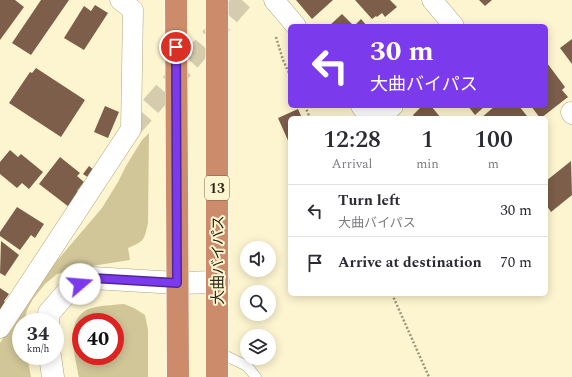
<!DOCTYPE html>
<html lang="en">
<head>
<meta charset="utf-8">
<style>
	body { margin:0; font-family:Spectral,"Noto Sans JP",serif; background:#f7f7f7; color:#2b2b33; height:100vh; display:flex; flex-direction:column; font-size:15px; white-space:nowrap }
	* { box-sizing:border-box; margin:0 }
	p { font-size:13px; color:#7c7c81 }
	.icon { flex:none; width:22px; height:22px; fill:none; stroke:currentColor; stroke-width:2; stroke-linecap:round; stroke-linejoin:round }
	.map { position:relative; flex:1; overflow:hidden }
	.panel { position:absolute; left:288px; top:116px; width:260px; height:180px; display:flex; flex-direction:column; background:#fff; border-radius:6px; box-shadow:0 2px 10px #0003 }
	.panel>* { flex:none }
	.guide { position:absolute; left:288px; top:24px; width:260px; height:84px; border-radius:6px; box-shadow:0 2px 10px #0003; background:#7c3aed; color:#fff; overflow:hidden }
	.fabs { position:absolute; left:240px; top:241px; display:grid; gap:8px }
	.fabs a { display:grid; place-items:center; width:36px; height:36px; border-radius:50%; background:#fff; box-shadow:0 2px 10px #0003; font-size:20px }
	.speed { position:absolute; left:12px; top:313px; display:flex; gap:8px; font-size:20px; font-weight:700; text-align:center }
	.speed>* { display:grid; place-content:center; width:52px; height:52px; border-radius:50%; background:#fff; box-shadow:0 2px 10px #0003; line-height:1 }
	.speed small { font-size:10px; font-weight:400 }
	.speed .limit { border:6px solid #d22; background:#fff; color:#111 }
	.pin { position:absolute; display:grid; place-items:center; width:34px; height:34px; color:#fff; margin:-17px; border:2px solid #fff; border-radius:50%; box-shadow:0 1px 4px #0007 }
	.me { position:absolute; width:44px; margin:-22px; rotate:72deg; stroke-linejoin:round; filter:drop-shadow(0 0 3px #0008) }
	.turn { display:flex; align-items:center; gap:14px; height:84px; padding:0 16px; font-size:18px }
	.turn .icon { width:52px; height:52px; stroke-width:2.5 }
	.turn b { display:block; font-size:28px; line-height:34px }
	.eta { display:flex; justify-content:space-evenly; align-items:center; height:68px; text-align:center }
	.eta b { font-size:24px; font-weight:600; line-height:28px }
	ul { padding:0; list-style:none }
	li { display:flex; align-items:center; gap:12px; height:52px; padding:0 16px; border-top:1px solid #e1e1e2 }
	li div { flex:1 }
	li b { display:block; font-size:15px }
	li em { font-style:normal }
	.map>svg:first-child { display:block }
	.green { fill:#d1c698; fill-rule:evenodd }
	.building { fill:#7c5e4a }
	.lines { fill:none; stroke-linecap:round; stroke-linejoin:round }
	.minor-tunnel { stroke:#d4ccac; stroke-width:20; stroke-dasharray:20 10; stroke-linecap:butt }
	.service-casing { stroke:#ada582; stroke-width:11 }
	.minor-casing { stroke:#ada582; stroke-width:21 }
	.tertiary-casing { stroke:#ada582; stroke-width:23 }
	.trunk-casing { stroke:#fff; stroke-width:23 }
	.path { stroke:#9b957b; stroke-width:2.5; stroke-dasharray:2 2; stroke-linecap:butt }
	.service { stroke:#fff; stroke-width:10 }
	.minor { stroke:#fff; stroke-width:20 }
	.tertiary { stroke:#fff; stroke-width:22 }
	.trunk { stroke:#cc8b6a; stroke-width:22 }
	.route-casing { stroke:#51269a; stroke-width:10 }
	.route { stroke:#7c3aed; stroke-width:7 }
	.labels { text-anchor:middle; dominant-baseline:central; stroke-width:4; stroke-linejoin:round; paint-order:stroke }
	.shield { fill:#fdf5d0; stroke:#6c6752; stroke-width:1 }
	.shield-label { font-size:14px; font-weight:bold; fill:#2e2a1c }
	.street-label { font-size:15px; fill:#2e2a1c; stroke:#fdf5d0 }
</style>
</head>
<body>
<div class="map">
<svg width="572" height="377" viewBox="0 0 572 377">
	<rect width="100%" height="100%" fill="#fdf5d0"/>
	<!-- green -->
	<g class="green">
		<path d="M149,133L148,223C144,240 145,241 128,248L130,260L79,268L57,274L45,284L33,299L27,310L24,322H21V356H27L31,377H0V343L38,283L102,208L118,182L126,166L142,140Z"/>
		<path d="M124,304L134,308L145,315L148,330V377H79C75,354 62,313 96,307C105,305 115,305 124,304ZM81,322H115V356H81Z"/>
	</g>
	<!-- building -->
	<g class="building">
		<path d="M0,0H15L24,7L0,40Z"/>
		<path d="M41,0H69L31,55L12,43Z"/>
		<path d="M296,0H333L312,19Z"/>
		<path d="M355,0H390L397,7L385,17L382,13L377,17L376,16L372,19Z"/>
		<path d="M479,0H492L485,6Z"/>
		<path d="M95,5L108,13L84,50L64,38L84,6L91,11Z"/>
		<path d="M342,14L354,26L361,19L367,26H329Z"/>
		<path d="M572,39V64L560,48Z"/>
		<path d="M547,63L565,87L562,90L568,97L541,118H540L531,106H546V64Z"/>
		<path d="M36,68L85,100L61,137L9,103L30,72L32,73Z"/>
		<path d="M105,106L119,112L108,138L94,132Z"/>
		<path d="M422,106H431L441,118H415L413,115Z"/>
		<path d="M468,106H485L475,115Z"/>
		<path d="M495,106H519L527,116L524,118H481Z"/>
		<path d="M298,109L302,118H290V145L278,118Z"/>
		<path d="M10,150L18,157L21,154L43,172L29,189L22,183L17,188L0,174V162Z"/>
		<path d="M60,157L80,173L77,176L84,182L77,191L80,193L69,207L39,184Z"/>
		<path d="M571,161L572,195L551,212L547,206L546,207V181Z"/>
		<path d="M89,166L94,170L89,178L83,174Z"/>
		<path d="M17,207L44,224L35,238L31,235L20,250L0,236V232Z"/>
		<path d="M1,241L19,255L5,276L0,273Z"/>
		<path d="M0,288L9,294L4,301L7,304L0,313Z"/>
	</g>
	<g class="lines">
		<!-- minor-tunnel -->
		<path class="minor-tunnel" d="M131,129L243,0"/>
		<defs>
			<path id="service" d="M218,352L247,366L256,377"/>
			<g id="minor">
				<path d="M274,0L296,26"/>
				<path d="M432,0L454,26"/>
				<path d="M361,106L371,118"/>
				<path d="M571,112L572,114"/>
				<path d="M379,118L393,106"/>
				<path d="M0,328L131,129L133,10L120,0"/>
			</g>
			<g id="tertiary">
				<path d="M48,322L49,313L68,291L92,278L177,283L218,282"/>
				<path d="M50,356L53,377"/>
			</g>
			<g id="trunk">
				<path d="M176,0L178,377"/>
				<path d="M217,0V377"/>
			</g>
		</defs>
		<!-- service casing -->
		<use href="#service" class="service-casing"/>
		<!-- minor casing -->
		<use href="#minor" class="minor-casing"/>
		<!-- tertiary casing -->
		<use href="#tertiary" class="tertiary-casing"/>
		<!-- trunk casing -->
		<use href="#trunk" class="trunk-casing"/>
		<!-- path -->
		<g class="path">
			<path d="M276,37L283,60L290,75"/>
			<path d="M305,106L310,118"/>
			<path d="M392,294L429,377"/>
		</g>
		<!-- service -->
		<use href="#service" class="service"/>
		<!-- minor -->
		<use href="#minor" class="minor"/>
		<!-- tertiary -->
		<use href="#tertiary" class="tertiary"/>
		<!-- trunk -->
		<use href="#trunk" class="trunk"/>
	</g>
	<g class="lines">
		<defs>
			<path id="route" d="M80,284L92,278L177,283L176,47"/>
		</defs>
		<!-- route casing -->
		<use href="#route" class="route-casing"/>
		<!-- route -->
		<use href="#route" class="route"/>
	</g>
	<g class="labels">
		<!-- shield labels -->
		<rect class="shield" x="205" y="176" width="24" height="24" rx="3"/>
		<g class="shield-label">
			<text x="217" y="188">13</text>
		</g>
		<!-- street labels -->
		<g class="street-label">
			<text transform="translate(218 260) rotate(-90)">大曲バイパス</text>
		</g>
	</g>
</svg>
<div class="fabs">
<a><svg class="icon" aria-label="sound" viewBox="0 0 24 24"><path d="M4 9h4l5-4v14l-5-4H4zM17 9q2 3 0 6"/></svg></a>
<a><svg class="icon" aria-label="search" viewBox="0 0 24 24"><circle cx="10" cy="10" r="6"/><path d="M15 15l6 6"/></svg></a>
<a><svg class="icon" aria-label="layers" viewBox="0 0 24 24"><path d="M12 4l9 5-9 5-9-5zM3 14l9 5 9-5"/></svg></a>
</div>
<div class="speed"><div>34<small>km/h</small></div><div class="limit">40</div></div>
<div class="pin" style="left:176px;top:47px;background:#d93025"><svg class="icon" aria-label="arrive" viewBox="0 0 24 24"><path d="M6 21V4h12l-3 4 3 4H6"/></svg></div>
<svg class="me" style="left:80px;top:284px" viewBox="-20 -20 40 40"><circle r="19" fill="#fff"/><path d="M0-13L10 11 0 6-10 11z" fill="#7c3aed"/></svg>
<div class="guide">
<div class="turn"><svg class="icon" aria-label="left" viewBox="0 0 24 24"><path d="M17 20v-9H6M10 6l-5 5 5 5"/></svg><div><b>30 m</b>大曲バイパス</div></div>
</div>
<section class="panel">
<div class="eta">
<div><b>12:28</b><p>Arrival</p></div>
<div><b>1</b><p>min</p></div>
<div><b>100</b><p>m</p></div>
</div>
<ul>
<li><svg class="icon" aria-label="left" viewBox="0 0 24 24"><path d="M17 20v-9H6M10 6l-5 5 5 5"/></svg><div><b>Turn left</b><p>大曲バイパス</p></div><em>30 m</em></li>
<li><svg class="icon" aria-label="arrive" viewBox="0 0 24 24"><path d="M6 21V4h12l-3 4 3 4H6"/></svg><div><b>Arrive at destination</b></div><em>70 m</em></li>
</ul>
</section>
</div>
</body>
</html>
